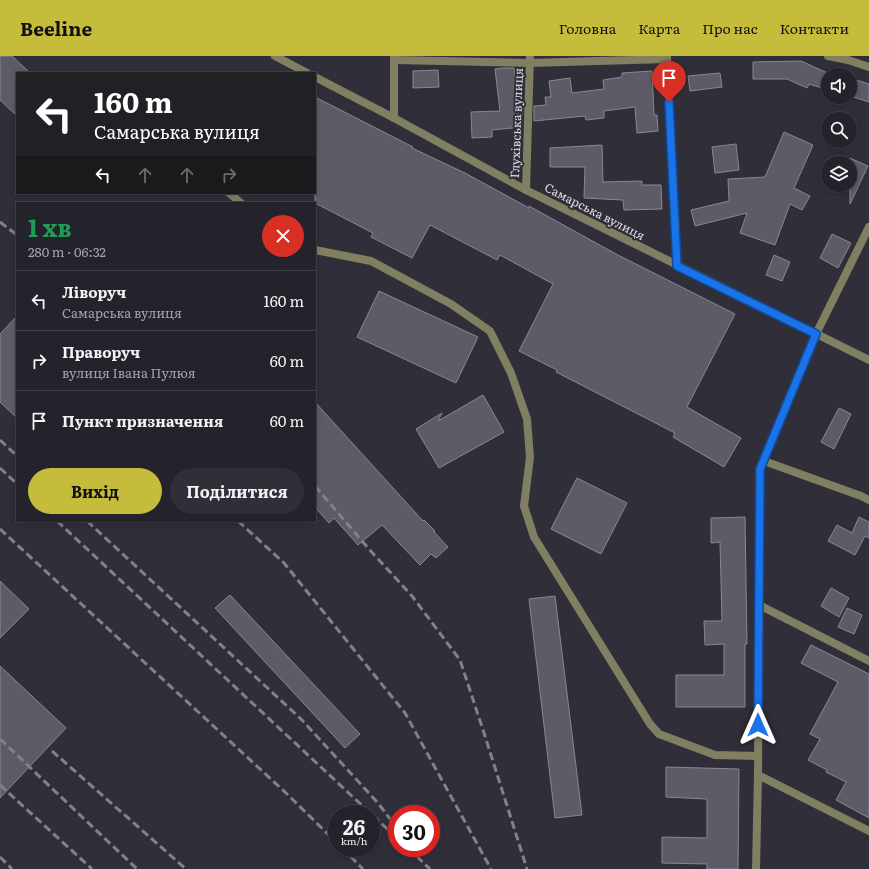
<!DOCTYPE html>
<html lang="uk">
<head>
<meta charset="utf-8">
<style>
	body { margin:0; font-family:Literata,serif; background:#302f37; color:#f1f3f6; height:100vh; display:flex; flex-direction:column; font-size:15px; white-space:nowrap }
	* { box-sizing:border-box; margin:0 }
	p { font-size:13px; color:#a3a4a9 }
	.icon { flex:none; width:22px; height:22px; fill:none; stroke:currentColor; stroke-width:2; stroke-linecap:round; stroke-linejoin:round }
	.map { position:relative; flex:1; overflow:hidden }
	.side { position:absolute; left:16px; top:146px; width:300px; height:320px; display:flex; flex-direction:column; background:#24232b; border-radius:0px; box-shadow:0 2px 6px #0003,0 0 0 1px #414047 }
	.side>* { flex:none }
	.banner { position:absolute; left:16px; top:16px; width:300px; height:122px; border-radius:0px; box-shadow:0 2px 6px #0003,0 0 0 1px #414047; background:#202124; color:#fff; overflow:hidden }
	.tools { position:absolute; left:821px; top:12px; display:grid; gap:8px }
	.tools a { display:grid; place-items:center; width:36px; height:36px; border-radius:50%; background:#24232b; box-shadow:0 2px 6px #0003,0 0 0 1px #414047; font-size:20px }
	.speed { position:absolute; left:328px; top:749px; display:flex; gap:8px; font-size:20px; font-weight:700; text-align:center }
	.speed>* { display:grid; place-content:center; width:52px; height:52px; border-radius:50%; background:#24232b; box-shadow:0 2px 6px #0003,0 0 0 1px #414047; line-height:1 }
	.speed small { font-size:10px; font-weight:400 }
	.speed .limit { border:6px solid #d22; background:#fff; color:#111 }
	.pin { position:absolute; display:grid; place-items:center; width:34px; height:34px; color:#fff; margin:-41px -17px; border-radius:50% 50% 50% 0; rotate:-45deg; box-shadow:0 0 4px #0007 }
	.pin .icon { rotate:45deg }
	.me { position:absolute; width:44px; margin:-22px; rotate:0deg; stroke-linejoin:round; filter:drop-shadow(0 0 3px #0008) }
	.turn { display:flex; align-items:center; gap:14px; height:84px; padding:0 12px; font-size:18px }
	.turn .icon { width:52px; height:52px; stroke-width:2.5 }
	.turn b { display:block; font-size:28px; line-height:34px }
	.lanes { display:flex; align-items:center; height:38px; padding:0 12px; background:#0003; justify-content:center; gap:20px; direction:ltr }
	.lanes .off { opacity:.35 }
	.round { display:grid; place-items:center; flex:none; width:42px; height:42px; border-radius:21px; background:#302f37 }
	.head { display:flex; align-items:center; justify-content:space-between; height:68px; padding:0 12px }
	h1 { font-size:24px; font-weight:700; line-height:30px; color:#1e9e55 }
	.primary-button { display:flex; gap:8px; margin-top:auto; padding:8px 12px }
	.primary-button a { flex:1; height:46px; border-radius:24px; background:#c6bc3c; color:#111; font-size:16px; font-weight:700; line-height:46px; text-align:center }
	.primary-button a+a { background:#302f37; color:#f1f3f6 }
	ul { padding:0; list-style:none }
	li { display:flex; align-items:center; gap:12px; height:60px; padding:0 12px; border-top:1px solid #414047 }
	li div { flex:1 }
	li b { display:block; font-size:15px }
	li em { font-style:normal }
	header { display:flex; align-items:center; gap:24px; box-sizing:border-box; height:56px; padding:0 20px; background:#c6bc3c; color:#111 }
	header strong { font-size:19px }
	nav { display:flex; gap:22px; margin-inline-start:auto; font-size:14px }
	.map>svg:first-child { display:block }
	.building { fill:#5c5b66; stroke:#888792 }
	.lines { fill:none; stroke-linecap:round; stroke-linejoin:round }
	.service { stroke:#817f62; stroke-width:8 }
	.minor { stroke:#817f62; stroke-width:8 }
	.rail { stroke:#82818a; stroke-width:3; stroke-dasharray:8 4; stroke-linecap:butt }
	.route-casing { stroke:#114b97; stroke-width:10 }
	.route { stroke:#1a73e8; stroke-width:7 }
	.labels { text-anchor:middle; dominant-baseline:central; stroke-width:4; stroke-linejoin:round; paint-order:stroke }
	.street-label { font-size:12px; fill:#dfdee4; stroke:#302f39 }
</style>
</head>
<body>
<header>
<strong>Beeline</strong>
<nav><a>Головна</a><a>Карта</a><a>Про нас</a><a>Контакти</a></nav>
</header>
<div class="map">
<svg width="869" height="813" viewBox="0 0 869 813">
	<rect width="100%" height="100%" fill="#302f39"/>
	<!-- building -->
	<g class="building">
		<path d="M0,0H12L30,17H17V60L0,44Z"/>
		<path d="M801,5L832,19H828V34L809,28L807,32L787,23H753V6Z"/>
		<path d="M503,12H514L520,52L523,51L522,71L492,74V81L472,82L471,56L500,55L495,13Z"/>
		<path d="M438,14L439,31L413,32V15Z"/>
		<path d="M652,15L654,59H657L658,75L637,77L635,51L604,55V62L586,64L585,60L534,65V50L546,49L545,41H551L549,25L570,22L572,37L604,33L603,24L622,21V17Z"/>
		<path d="M720,17L722,31L690,35L688,20Z"/>
		<path d="M850,22L869,28V46L850,40Z"/>
		<path d="M315,41L413,91L412,92L465,117L529,152V150L616,198L735,258L687,351L741,382L724,411L673,381L675,377L556,316L557,314L519,295L553,228L500,199L497,204L430,169L412,202L371,181L373,177L315,147Z"/>
		<path d="M784,76L813,89L794,132L810,140L802,154L790,148L775,189L740,177L747,157L695,170L691,154L729,145L728,123L765,121Z"/>
		<path d="M736,88L739,114L715,117L712,91Z"/>
		<path d="M602,89L603,126L642,125V129H661L662,153L624,154L623,144L584,142L585,111H550V92Z"/>
		<path d="M850,102L868,110L850,148Z"/>
		<path d="M832,178L851,187L838,212L820,202Z"/>
		<path d="M774,199L790,206L782,225L766,219Z"/>
		<path d="M379,235L478,281L456,327L357,281Z"/>
		<path d="M17,260V362L0,346V278Z"/>
		<path d="M483,339L504,376L439,412L416,373L442,357L438,365Z"/>
		<path d="M315,346L423,465L424,464L435,475L434,476L448,491L436,502L431,498L420,509L382,469L358,489L334,462L329,467L315,451Z"/>
		<path d="M839,352L851,358L834,393L821,386Z"/>
		<path d="M577,422L627,447L601,498L551,473Z"/>
		<path d="M745,461L747,588H745V651H676V619H724V588L705,589L704,565H722L720,486L711,487V462Z"/>
		<path d="M859,461L869,466V482L865,480L855,499L828,485L837,469L852,477Z"/>
		<path d="M0,525L29,553L0,582Z"/>
		<path d="M831,532L849,542L839,561L821,550Z"/>
		<path d="M230,539L360,678L345,692L215,552Z"/>
		<path d="M555,540L582,759L555,762L529,543Z"/>
		<path d="M847,552L862,559L854,578L838,571Z"/>
		<path d="M811,589L869,618V762L836,744L846,726L826,716L827,714L808,704L820,683L810,678L838,626L801,607Z"/>
		<path d="M0,610L66,672L0,742Z"/>
		<path d="M666,711L739,713L738,813H707V808L662,807V781L707,782V743L666,741Z"/>
	</g>
	<g class="lines">
		<!-- service -->
		<g class="service">
			<path d="M394,4L530,7L667,3"/>
			<path d="M229,137L241,147"/>
			<path d="M315,194L371,205L451,248L490,275L511,317L527,363L530,401L524,450L534,481L650,668L659,678L715,699L758,700"/>
		</g>
		<!-- minor -->
		<g class="minor">
			<path d="M275,0L307,17"/>
			<path d="M667,0L677,210"/>
			<path d="M828,0L848,4L869,11"/>
			<path d="M315,21L394,62L526,134L869,304"/>
			<path d="M394,62V0"/>
			<path d="M526,134L530,0"/>
			<path d="M764,405L861,440L869,444"/>
			<path d="M759,549L869,605"/>
			<path d="M758,719L869,775"/>
			<path d="M756,813L758,719L760,413L816,278L869,171"/>
		</g>
		<!-- rail -->
		<g class="rail">
			<path d="M0,166L17,179"/>
			<path d="M0,384L17,400"/>
			<path d="M0,412L17,428"/>
			<path d="M315,430L368,492L412,540L460,604L485,680L527,813"/>
			<path d="M57,465L397,782"/>
			<path d="M87,465L301,663L378,747L397,772"/>
			<path d="M238,465L284,507L405,657L491,813"/>
			<path d="M0,473L286,737L337,787"/>
			<path d="M0,683L137,813"/>
			<path d="M52,695L186,813"/>
			<path d="M0,729L92,813"/>
			<path d="M342,792L363,813"/>
			<path d="M408,792L430,813"/>
			<path d="M0,801L12,813"/>
		</g>
	</g>
	<g class="lines">
		<defs>
			<path id="route" d="M669,46L677,210L816,278L760,413L758,669"/>
		</defs>
		<!-- route casing -->
		<use href="#route" class="route-casing"/>
		<!-- route -->
		<use href="#route" class="route"/>
	</g>
	<g class="labels">
		<!-- street labels -->
		<g class="street-label">
			<text transform="translate(516 67) rotate(-88)">Глухівська вулиця</text>
			<text transform="translate(595 155) rotate(27)">Самарська вулиця</text>
		</g>
	</g>
</svg>
<div class="tools">
<a><svg class="icon" aria-label="sound" viewBox="0 0 24 24"><path d="M4 9h4l5-4v14l-5-4H4zM17 9q2 3 0 6"/></svg></a>
<a><svg class="icon" aria-label="search" viewBox="0 0 24 24"><circle cx="10" cy="10" r="6"/><path d="M15 15l6 6"/></svg></a>
<a><svg class="icon" aria-label="layers" viewBox="0 0 24 24"><path d="M12 4l9 5-9 5-9-5zM3 14l9 5 9-5"/></svg></a>
</div>
<div class="speed"><div>26<small>km/h</small></div><div class="limit">30</div></div>
<div class="pin" style="left:669px;top:46px;background:#d93025"><svg class="icon" aria-label="arrive" viewBox="0 0 24 24"><path d="M6 21V4h12l-3 4 3 4H6"/></svg></div>
<svg class="me" style="left:758px;top:669px" viewBox="-20 -20 40 40"><path d="M0-17L14 15 0 8-14 15z" fill="#1a73e8" stroke="#fff" stroke-width="4"/></svg>
<div class="banner">
<div class="turn"><svg class="icon" aria-label="left" viewBox="0 0 24 24"><path d="M17 20v-9H6M10 6l-5 5 5 5"/></svg><div><b>160 m</b>Самарська вулиця</div></div>
<div class="lanes"><svg class="icon" aria-label="left" viewBox="0 0 24 24"><path d="M17 20v-9H6M10 6l-5 5 5 5"/></svg><svg class="icon off" aria-label="ahead" viewBox="0 0 24 24"><path d="M12 20V5M6 11l6-6 6 6"/></svg><svg class="icon off" aria-label="ahead" viewBox="0 0 24 24"><path d="M12 20V5M6 11l6-6 6 6"/></svg><svg class="icon off" aria-label="right" viewBox="0 0 24 24"><path d="M7 20v-9h11M14 6l5 5-5 5"/></svg></div>
</div>
<section class="side">
<div class="head"><div><h1>1 хв</h1><p>280 m · 06:32</p></div><a class="round" style="background:#d93025;color:#fff"><svg class="icon" aria-label="close" viewBox="0 0 24 24"><path d="M6 6l12 12M18 6L6 18"/></svg></a></div>
<ul>
<li><svg class="icon" aria-label="left" viewBox="0 0 24 24"><path d="M17 20v-9H6M10 6l-5 5 5 5"/></svg><div><b>Ліворуч</b><p>Самарська вулиця</p></div><em>160 m</em></li>
<li><svg class="icon" aria-label="right" viewBox="0 0 24 24"><path d="M7 20v-9h11M14 6l5 5-5 5"/></svg><div><b>Праворуч</b><p>вулиця Івана Пулюя</p></div><em>60 m</em></li>
<li><svg class="icon" aria-label="arrive" viewBox="0 0 24 24"><path d="M6 21V4h12l-3 4 3 4H6"/></svg><div><b>Пункт призначення</b></div><em>60 m</em></li>
</ul>
<div class="primary-button"><a>Вихід</a><a>Поділитися</a></div>
</section>
</div>
</body>
</html>
